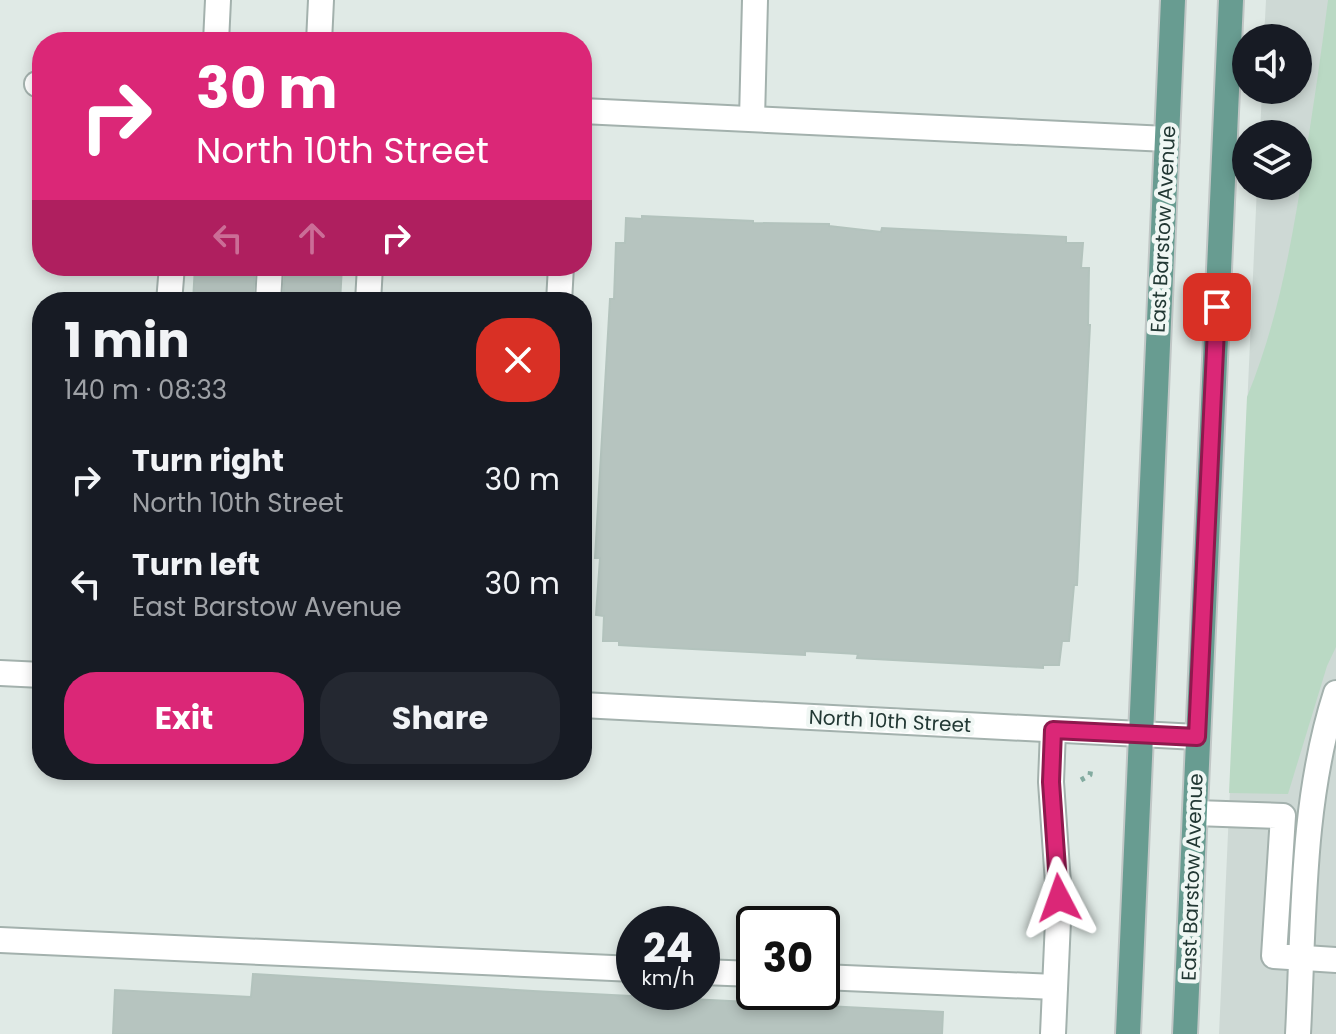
<!DOCTYPE html>
<html lang="en">
<head>
<meta charset="utf-8">
<style>
	body { margin:0; font-family:Poppins,sans-serif; background:#242831; color:#f1f3f6; height:100vh; display:flex; flex-direction:column; font-size:30px; white-space:nowrap }
	* { box-sizing:border-box; margin:0 }
	p { font-size:26px; color:#9ea1a6 }
	.icon { flex:none; width:44px; height:44px; fill:none; stroke:currentColor; stroke-width:2; stroke-linecap:round; stroke-linejoin:round }
	.map { position:relative; flex:1; overflow:hidden }
	.details { position:absolute; left:32px; top:292px; width:560px; height:488px; display:flex; flex-direction:column; background:#171b24; border-radius:32px; box-shadow:0 4px 12px #0003 }
	.details>* { flex:none }
	.banner { position:absolute; left:32px; top:32px; width:560px; height:244px; border-radius:32px; box-shadow:0 4px 12px #0003; background:#db2777; color:#fff; overflow:hidden }
	.fabs { position:absolute; left:1232px; top:24px; display:grid; gap:16px }
	.fabs a { display:grid; place-items:center; width:80px; height:80px; border-radius:50%; background:#171b24; box-shadow:0 4px 12px #0003; font-size:40px }
	.speed { position:absolute; left:616px; top:906px; display:flex; gap:16px; font-size:40px; font-weight:700; text-align:center }
	.speed>* { display:grid; place-content:center; width:104px; height:104px; border-radius:50%; background:#171b24; box-shadow:0 4px 12px #0003; line-height:1 }
	.speed small { font-size:20px; font-weight:400 }
	.speed .limit { border:4px solid #111; border-radius:12px; background:#fff; color:#111 }
	.pin { position:absolute; display:grid; place-items:center; width:68px; height:68px; color:#fff; margin:-34px; border-radius:16px; box-shadow:0 4px 12px #0006 }
	.me { position:absolute; width:88px; margin:-44px; rotate:356deg; stroke-linejoin:round; filter:drop-shadow(0 0 6px #0008) }
	.turn { display:flex; align-items:center; gap:28px; height:168px; padding:0 32px; font-size:36px }
	.turn .icon { width:104px; height:104px; stroke-width:2.5 }
	.turn b { display:block; font-size:56px; line-height:68px }
	.lanes { display:flex; align-items:center; height:76px; padding:0 32px; background:#0003; justify-content:center; gap:40px; direction:ltr }
	.lanes .off { opacity:.35 }
	.round { display:grid; place-items:center; flex:none; width:84px; height:84px; border-radius:32px; background:#242831 }
	.headline { display:flex; align-items:center; justify-content:space-between; height:136px; padding:0 32px }
	h1 { font-size:48px; font-weight:700; line-height:60px }
	.button { display:flex; gap:16px; margin-top:auto; padding:16px 32px }
	.button a { flex:1; height:92px; border-radius:32px; background:#db2777; color:#fff; font-size:32px; font-weight:700; line-height:92px; text-align:center }
	.button a+a { background:#242831; color:#f1f3f6 }
	ul { padding:0; list-style:none }
	li { display:flex; align-items:center; gap:24px; height:104px; padding:0 32px }
	li div { flex:1 }
	li b { display:block; font-size:30px }
	li em { font-style:normal }
	.map>svg:first-child { display:block }
	.built { fill:#ced9d5 }
	.green { fill:#bad9c4 }
	.building { fill:#b6c4bf; stroke:#b3c3bd; stroke-width:2 }
	.lines { fill:none; stroke-linecap:round; stroke-linejoin:round }
	.minor-casing { stroke:#a3b1ad; stroke-width:28 }
	.major-casing { stroke:#c1c7c6; stroke-width:28 }
	.path { stroke:#83aba0; stroke-width:5; stroke-dasharray:4 6; stroke-linecap:butt }
	.minor { stroke:#fff; stroke-width:24 }
	.major { stroke:#689c91; stroke-width:24 }
	.route-casing { stroke:#8e194d; stroke-width:20 }
	.route { stroke:#db2777; stroke-width:14 }
	.labels { text-anchor:middle; dominant-baseline:central; stroke-width:8; stroke-linejoin:round; paint-order:stroke }
	.street-label { font-size:20px; fill:#223834; stroke:#f0f7f4 }
</style>
</head>
<body>
<div class="map">
<svg width="1336" height="1034" viewBox="0 0 1336 1034">
	<rect width="100%" height="100%" fill="#e0eae6"/>
	<!-- built -->
	<path class="built" d="M1266,0H1336V1034H1219L1257,186H1298V134H1260L1262,90H1298V38H1264Z"/>
	<!-- green -->
	<path class="green" d="M1328,0H1336V647L1327,666L1288,794L1229,793L1247,397C1278,321 1291,246 1304,165C1313,110 1321,55 1328,0Z"/>
	<!-- building -->
	<g class="building">
		<path d="M642,216L753,221V223L829,224V226L881,232L882,228L1066,237V243H1083L1081,268H1089L1088,325H1090L1077,585H1074L1069,641H1062L1059,665H1043V668L857,658L858,654L805,651V655L654,647L619,645V641H603L604,616L596,615L600,558H595L610,299H614L616,243H625L626,218L642,219Z"/>
		<path d="M195,266H255L253,302H193Z"/>
		<path d="M285,266H342L340,302H283Z"/>
		<path d="M253,974L533,991L943,1012L942,1034H113L115,990L251,997Z"/>
	</g>
	<g class="lines">
		<defs>
			<g id="minor">
				<path d="M216,42L218,0"/>
				<path d="M319,42L321,0"/>
				<path d="M37,84H42"/>
				<path d="M582,111L1167,139"/>
				<path d="M752,119L755,0"/>
				<path d="M169,302L172,266"/>
				<path d="M268,302L270,266"/>
				<path d="M368,302L370,266"/>
				<path d="M559,302L561,266"/>
				<path d="M0,673L42,675"/>
				<path d="M582,705L1197,737"/>
				<path d="M1195,813L1283,816L1274,956L1336,960"/>
				<path d="M0,940L634,969"/>
				<path d="M702,972L754,974"/>
				<path d="M822,977L1055,987"/>
				<path d="M1053,1034L1059,898L1051,782L1053,730"/>
				<path d="M1298,1034C1304,921 1301,801 1336,693"/>
			</g>
			<g id="major">
				<path d="M1128,1034L1173,0"/>
				<path d="M1185,1034L1231,0"/>
			</g>
		</defs>
		<!-- minor casing -->
		<use href="#minor" class="minor-casing"/>
		<!-- major casing -->
		<use href="#major" class="major-casing"/>
		<!-- path -->
		<path class="path" d="M1081,780L1090,775L1091,767"/>
		<!-- minor -->
		<use href="#minor" class="minor"/>
		<!-- major -->
		<use href="#major" class="major"/>
	</g>
	<g class="lines">
		<defs>
			<path id="route" d="M1059,898L1051,782L1053,730L1197,737L1217,307"/>
		</defs>
		<!-- route casing -->
		<use href="#route" class="route-casing"/>
		<!-- route -->
		<use href="#route" class="route"/>
	</g>
	<g class="labels">
		<!-- street labels -->
		<g class="street-label">
			<text transform="translate(1163 229) rotate(-87)">East Barstow Avenue</text>
			<text transform="translate(890 721) rotate(3)">North 10th Street</text>
			<text transform="translate(1192 877) rotate(-88)">East Barstow Avenue</text>
		</g>
	</g>
</svg>
<div class="fabs">
<a><svg class="icon" aria-label="sound" viewBox="0 0 24 24"><path d="M4 9h4l5-4v14l-5-4H4zM17 9q2 3 0 6"/></svg></a>
<a><svg class="icon" aria-label="layers" viewBox="0 0 24 24"><path d="M12 4l9 5-9 5-9-5zM3 14l9 5 9-5"/></svg></a>
</div>
<div class="speed"><div>24<small>km/h</small></div><div class="limit">30</div></div>
<div class="pin" style="left:1217px;top:307px;background:#d93025"><svg class="icon" aria-label="arrive" viewBox="0 0 24 24"><path d="M6 21V4h12l-3 4 3 4H6"/></svg></div>
<svg class="me" style="left:1059px;top:898px" viewBox="-20 -20 40 40"><path d="M0-17L14 15 0 8-14 15z" fill="#db2777" stroke="#fff" stroke-width="4"/></svg>
<div class="banner">
<div class="turn"><svg class="icon" aria-label="right" viewBox="0 0 24 24"><path d="M7 20v-9h11M14 6l5 5-5 5"/></svg><div><b>30 m</b>North 10th Street</div></div>
<div class="lanes"><svg class="icon off" aria-label="left" viewBox="0 0 24 24"><path d="M17 20v-9H6M10 6l-5 5 5 5"/></svg><svg class="icon off" aria-label="ahead" viewBox="0 0 24 24"><path d="M12 20V5M6 11l6-6 6 6"/></svg><svg class="icon" aria-label="right" viewBox="0 0 24 24"><path d="M7 20v-9h11M14 6l5 5-5 5"/></svg></div>
</div>
<section class="details">
<div class="headline"><div><h1>1 min</h1><p>140 m · 08:33</p></div><a class="round" style="background:#d93025;color:#fff"><svg class="icon" aria-label="close" viewBox="0 0 24 24"><path d="M6 6l12 12M18 6L6 18"/></svg></a></div>
<ul>
<li><svg class="icon" aria-label="right" viewBox="0 0 24 24"><path d="M7 20v-9h11M14 6l5 5-5 5"/></svg><div><b>Turn right</b><p>North 10th Street</p></div><em>30 m</em></li>
<li><svg class="icon" aria-label="left" viewBox="0 0 24 24"><path d="M17 20v-9H6M10 6l-5 5 5 5"/></svg><div><b>Turn left</b><p>East Barstow Avenue</p></div><em>30 m</em></li>
</ul>
<div class="button"><a>Exit</a><a>Share</a></div>
</section>
</div>
</body>
</html>
